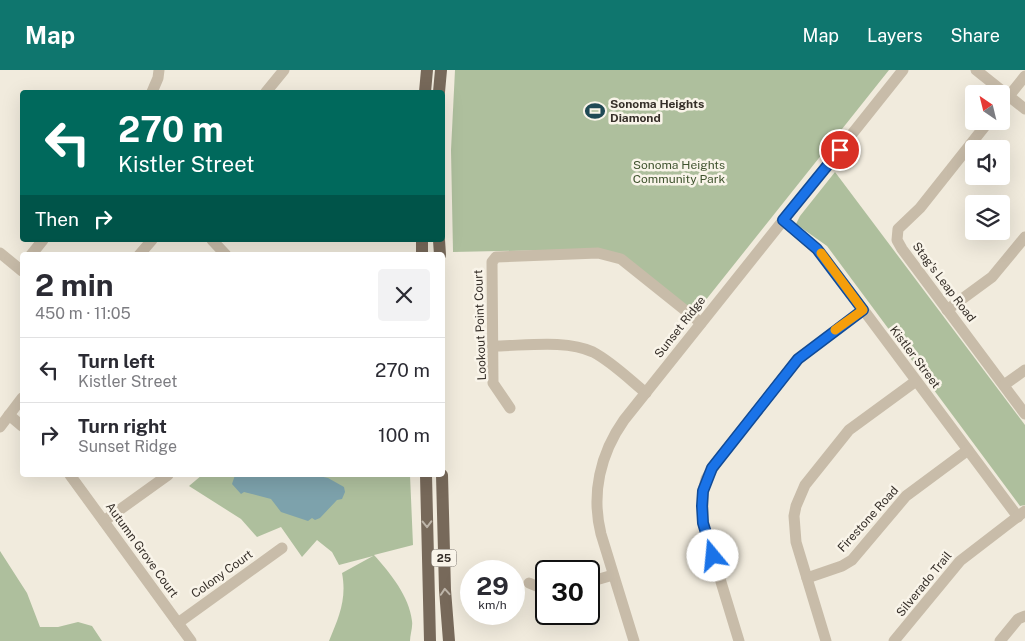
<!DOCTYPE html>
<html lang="en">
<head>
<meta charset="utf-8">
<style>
	body { margin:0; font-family:"Public Sans",sans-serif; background:#f2f2f3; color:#2b2b33; height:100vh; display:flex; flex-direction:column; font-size:19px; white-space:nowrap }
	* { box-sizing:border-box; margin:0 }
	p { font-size:16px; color:#7c7c81 }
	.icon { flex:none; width:28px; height:28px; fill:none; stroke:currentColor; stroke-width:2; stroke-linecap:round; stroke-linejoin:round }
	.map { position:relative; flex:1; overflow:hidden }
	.details { position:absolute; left:20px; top:182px; width:425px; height:225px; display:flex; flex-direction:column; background:#fff; border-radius:5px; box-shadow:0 5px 20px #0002 }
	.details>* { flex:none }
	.hud { position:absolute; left:20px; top:20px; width:425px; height:152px; border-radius:5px; box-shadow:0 5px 20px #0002; background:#00695c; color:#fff; overflow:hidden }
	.needle { width:32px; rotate:325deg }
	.buttons { position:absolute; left:965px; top:15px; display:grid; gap:10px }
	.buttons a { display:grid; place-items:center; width:45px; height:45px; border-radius:5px; background:#fff; box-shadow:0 5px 20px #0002; font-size:25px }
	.speed { position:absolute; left:460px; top:490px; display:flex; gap:10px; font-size:25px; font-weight:700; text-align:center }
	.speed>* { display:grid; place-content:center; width:65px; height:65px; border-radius:50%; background:#fff; box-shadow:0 5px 20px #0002; line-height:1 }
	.speed small { font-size:12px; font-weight:400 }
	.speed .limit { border:2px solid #111; border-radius:8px; background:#fff; color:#111 }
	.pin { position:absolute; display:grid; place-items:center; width:42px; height:42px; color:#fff; margin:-21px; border:2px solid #fff; border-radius:50%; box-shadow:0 1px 5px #0007 }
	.me { position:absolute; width:55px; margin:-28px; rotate:343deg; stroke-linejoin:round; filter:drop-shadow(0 0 4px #0008) }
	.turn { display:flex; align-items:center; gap:18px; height:105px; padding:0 15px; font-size:22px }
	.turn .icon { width:65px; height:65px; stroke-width:2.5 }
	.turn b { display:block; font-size:35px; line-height:42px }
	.then { display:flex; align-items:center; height:48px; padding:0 15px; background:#0003; gap:10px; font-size:19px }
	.round { display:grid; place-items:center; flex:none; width:52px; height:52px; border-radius:5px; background:#f2f2f3 }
	.head { display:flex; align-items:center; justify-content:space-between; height:85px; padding:0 15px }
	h1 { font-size:30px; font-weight:700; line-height:38px }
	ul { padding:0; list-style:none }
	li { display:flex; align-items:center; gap:15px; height:65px; padding:0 15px; border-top:1px solid #e1e1e2 }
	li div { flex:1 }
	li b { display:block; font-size:19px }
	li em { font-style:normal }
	header { display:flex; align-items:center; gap:30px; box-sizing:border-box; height:70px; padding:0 25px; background:#0f766e; color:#fff }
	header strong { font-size:24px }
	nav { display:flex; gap:28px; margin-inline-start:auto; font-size:18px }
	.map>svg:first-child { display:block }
	.green { fill:#aebf9d }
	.water { fill:#7da2ac }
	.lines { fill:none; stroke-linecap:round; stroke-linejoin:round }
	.minor { stroke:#c8bca9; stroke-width:11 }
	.major { stroke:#77695a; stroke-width:12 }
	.oneway { stroke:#beb5a9 }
	.route-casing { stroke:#114b97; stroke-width:12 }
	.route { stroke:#1a73e8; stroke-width:9 }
	.slow { stroke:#f59e0b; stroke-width:9 }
	.labels { text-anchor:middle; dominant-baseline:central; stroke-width:5; stroke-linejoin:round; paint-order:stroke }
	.shield { fill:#f9f4e9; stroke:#706a63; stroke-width:1 }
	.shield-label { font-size:11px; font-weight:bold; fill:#362f29 }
	.poi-label { font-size:12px; font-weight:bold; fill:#362f29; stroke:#f9f4e9; text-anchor:start }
	.park-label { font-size:12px; fill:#3f532e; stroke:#f9f4e9 }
	.street-label { font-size:12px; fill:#362f29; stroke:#f9f4e9 }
</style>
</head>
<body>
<header>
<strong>Map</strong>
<nav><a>Map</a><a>Layers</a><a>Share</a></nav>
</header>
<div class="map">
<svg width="1025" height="571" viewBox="0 0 1025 571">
	<rect width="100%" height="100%" fill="#f1ebdd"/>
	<!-- green -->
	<g class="green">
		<path d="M455,0H889L701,236L695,241L600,179L453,182L451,80Z"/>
		<path d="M835,102L1025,355V435L1020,436L827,176L796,154L800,146Z"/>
		<path d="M202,405H410L413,475L374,485C391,504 409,526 412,551C413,557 410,565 410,571H329C339,547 347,529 342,503L373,486L339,495L332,482L317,470L302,487L281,457L257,467L241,449L189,416Z"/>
		<path d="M0,481L27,523L40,557H58L78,552L92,556L102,571H0Z"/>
	</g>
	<!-- water -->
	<path class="water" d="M235,405H314L328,408L344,417L345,422L342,429L337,430L320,448L315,450L312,448L308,451L281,442L271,429L244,422L241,424L232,414Z"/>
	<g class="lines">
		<!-- minor -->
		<g class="minor">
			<path d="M976,0L1025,39"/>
			<path d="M152,22L158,8L159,0"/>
			<path d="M266,22L284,0"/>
			<path d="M1001,36L1025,6"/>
			<path d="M989,51L920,138L898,159L897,170L902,179L1025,344"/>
			<path d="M783,150L821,183L1018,447"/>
			<path d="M212,170L226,185"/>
			<path d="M0,183L22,201"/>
			<path d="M31,185L43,170"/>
			<path d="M139,185L152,170"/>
			<path d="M947,240L992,207L1025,167"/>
			<path d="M493,276C523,276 566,269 593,282C612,292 629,309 646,323"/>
			<path d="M1004,315L1025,300"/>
			<path d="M510,338L493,313L492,192L496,187L598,183L621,189L701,253"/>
			<path d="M9,345L22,356"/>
			<path d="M0,357L22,328"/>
			<path d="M70,405L191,571"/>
			<path d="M104,451L168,405"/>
			<path d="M807,508L842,496L852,490L906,426L968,380"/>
			<path d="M589,512L613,505"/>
			<path d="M529,513L546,520"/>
			<path d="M178,553L282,478"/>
			<path d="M634,571L601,464C591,424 600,384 624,350L903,0"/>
			<path d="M739,571L703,453V421L706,409L718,390L798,289L863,240"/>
			<path d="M826,571L796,472L794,446L796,436L805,415L849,360L916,311"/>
			<path d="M894,571L960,491L1025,441"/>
			<path d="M1000,571L1018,549L1025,546"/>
		</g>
		<!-- major -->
		<g class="major">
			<path d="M425,22L427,0"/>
			<path d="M439,22L441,0"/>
			<path d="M422,170V185"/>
			<path d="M439,170L440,185"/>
			<path d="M426,405L430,571"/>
			<path d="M442,405L445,520L449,571"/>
		</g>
	</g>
	<!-- one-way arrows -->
	<defs><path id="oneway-chevron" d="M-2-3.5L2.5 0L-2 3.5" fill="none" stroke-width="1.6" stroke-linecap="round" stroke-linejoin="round" transform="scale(1.25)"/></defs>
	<g class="oneway">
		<use href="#oneway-chevron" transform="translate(427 454) rotate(89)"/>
		<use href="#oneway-chevron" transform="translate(445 522) rotate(-94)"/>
	</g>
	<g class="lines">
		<defs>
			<path id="route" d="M713,486L703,453L702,436L703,421L712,398L798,289L863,240L817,179L783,150L840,80"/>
		</defs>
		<!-- route casing -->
		<use href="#route" class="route-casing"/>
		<!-- route -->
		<use href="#route" class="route"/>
		<!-- slow -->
		<path class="slow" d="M821,183L863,240L835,260"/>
	</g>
	<!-- icons -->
	<defs>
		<symbol id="stadium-bare" viewBox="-9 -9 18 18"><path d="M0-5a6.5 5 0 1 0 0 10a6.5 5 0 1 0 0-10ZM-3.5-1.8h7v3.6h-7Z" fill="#204955" stroke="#f9f4e9" stroke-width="2.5" paint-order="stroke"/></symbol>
	</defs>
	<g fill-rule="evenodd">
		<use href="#stadium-bare" x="581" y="27" width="28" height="28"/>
	</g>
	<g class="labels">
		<!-- shield labels -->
		<rect class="shield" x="431.5" y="479.5" width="25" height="17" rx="4"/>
		<g class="shield-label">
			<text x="444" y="488">25</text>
		</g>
		<!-- poi labels -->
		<g class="poi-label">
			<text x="610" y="34">Sonoma Heights<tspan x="610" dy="14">Diamond</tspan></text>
		</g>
		<!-- park labels -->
		<g class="park-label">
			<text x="679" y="95">Sonoma Heights<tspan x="679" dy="14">Community Park</tspan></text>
		</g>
		<!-- street labels -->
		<g class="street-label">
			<text transform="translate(944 212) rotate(53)">Stag's Leap Road</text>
			<text transform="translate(480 255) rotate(-92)">Lookout Point Court</text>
			<text transform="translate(680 257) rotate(-52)">Sunset Ridge</text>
			<text transform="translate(915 287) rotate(53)">Kistler Street</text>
			<text transform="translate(868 449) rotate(-48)">Firestone Road</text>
			<text transform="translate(142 480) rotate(54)">Autumn Grove Court</text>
			<text transform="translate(222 504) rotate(-36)">Colony Court</text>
			<text transform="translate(924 514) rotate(-51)">Silverado Trail</text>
		</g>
	</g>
</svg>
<div class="buttons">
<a><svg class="needle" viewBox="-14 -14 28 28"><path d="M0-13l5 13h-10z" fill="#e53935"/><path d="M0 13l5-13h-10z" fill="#7c7c81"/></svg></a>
<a><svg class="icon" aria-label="sound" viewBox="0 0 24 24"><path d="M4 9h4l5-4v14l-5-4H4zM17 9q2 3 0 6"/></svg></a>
<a><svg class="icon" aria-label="layers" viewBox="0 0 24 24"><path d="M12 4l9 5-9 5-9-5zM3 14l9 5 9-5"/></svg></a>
</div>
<div class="speed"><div>29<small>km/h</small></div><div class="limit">30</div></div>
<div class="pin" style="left:840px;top:80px;background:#d93025"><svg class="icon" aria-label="arrive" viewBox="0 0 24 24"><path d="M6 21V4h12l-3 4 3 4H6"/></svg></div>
<svg class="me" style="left:713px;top:486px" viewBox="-20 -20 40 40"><circle r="19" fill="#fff"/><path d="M0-13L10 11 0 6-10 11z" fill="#1a73e8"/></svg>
<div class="hud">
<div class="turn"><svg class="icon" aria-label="left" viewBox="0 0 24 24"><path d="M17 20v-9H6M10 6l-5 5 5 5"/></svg><div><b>270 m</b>Kistler Street</div></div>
<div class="then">Then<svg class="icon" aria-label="right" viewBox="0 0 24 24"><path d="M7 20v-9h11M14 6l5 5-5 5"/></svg></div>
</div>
<section class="details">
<div class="head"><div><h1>2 min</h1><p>450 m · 11:05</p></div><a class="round"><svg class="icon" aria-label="close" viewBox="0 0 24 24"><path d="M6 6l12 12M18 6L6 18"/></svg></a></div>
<ul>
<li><svg class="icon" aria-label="left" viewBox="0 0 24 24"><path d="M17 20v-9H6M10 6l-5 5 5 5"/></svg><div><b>Turn left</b><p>Kistler Street</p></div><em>270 m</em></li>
<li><svg class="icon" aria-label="right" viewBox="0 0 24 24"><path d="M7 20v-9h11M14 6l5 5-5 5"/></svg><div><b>Turn right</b><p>Sunset Ridge</p></div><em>100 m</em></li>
</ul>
</section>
</div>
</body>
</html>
